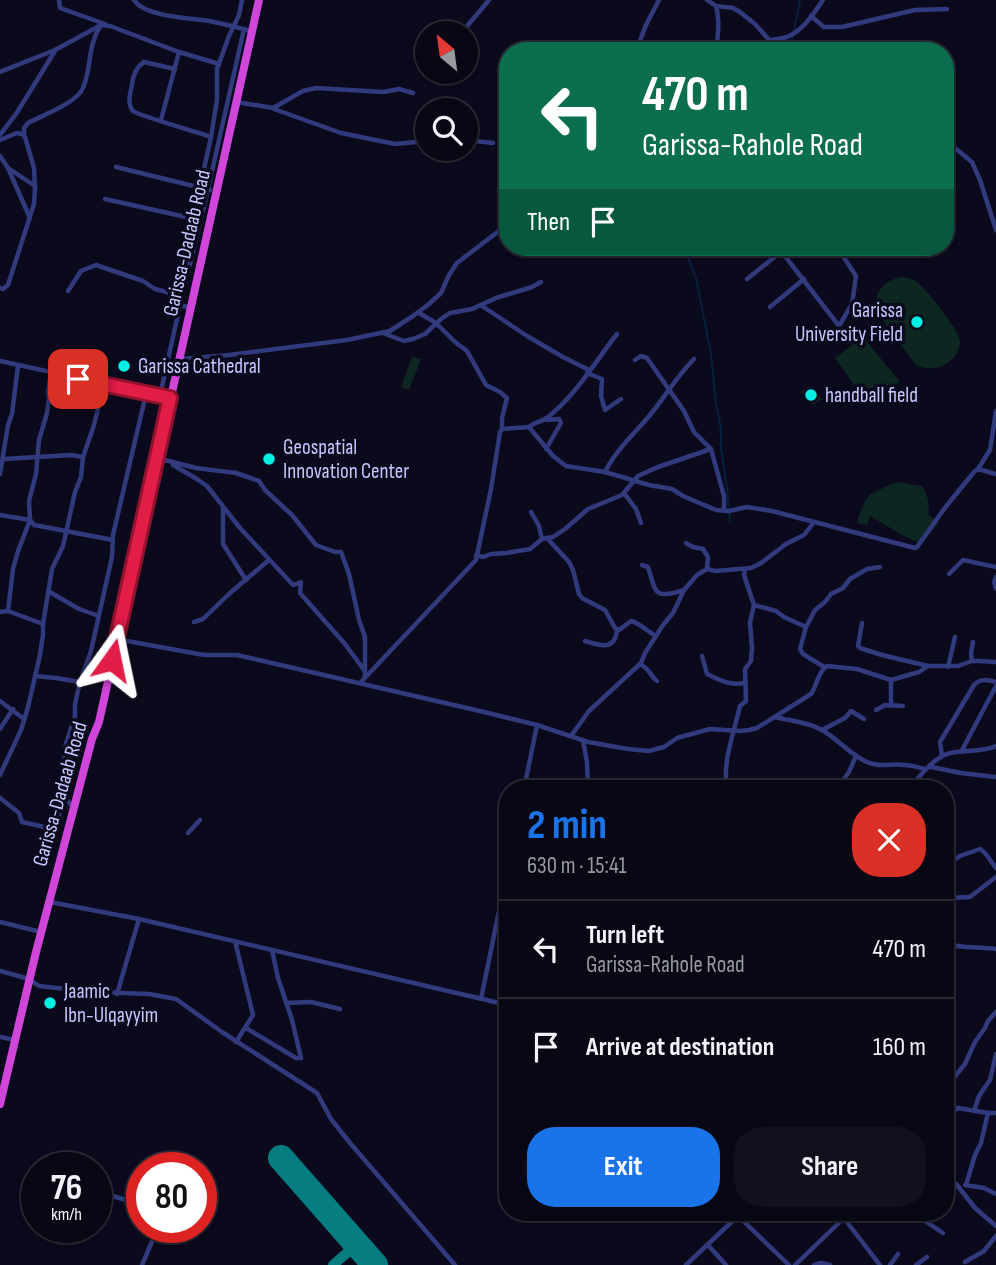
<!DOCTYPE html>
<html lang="en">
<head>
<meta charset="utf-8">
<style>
	body { margin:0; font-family:"Sofia Sans Condensed",sans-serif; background:#11111e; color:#f1f3f6; height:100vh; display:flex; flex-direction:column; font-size:26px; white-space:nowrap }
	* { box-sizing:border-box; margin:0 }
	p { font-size:23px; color:#989aa0 }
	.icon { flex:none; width:38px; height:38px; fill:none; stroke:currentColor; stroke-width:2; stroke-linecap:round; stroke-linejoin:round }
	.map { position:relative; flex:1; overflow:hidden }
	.drawer { position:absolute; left:499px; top:780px; width:455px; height:441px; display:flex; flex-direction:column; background:#080815; border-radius:28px; box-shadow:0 2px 5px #0004,0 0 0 2px #292934 }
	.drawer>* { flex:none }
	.banner { position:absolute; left:499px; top:42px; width:455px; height:214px; border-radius:28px; box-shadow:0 2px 5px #0004,0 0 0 2px #292934; background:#0b6e4f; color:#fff; overflow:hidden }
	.needle { width:46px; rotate:331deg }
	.fabs { position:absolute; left:415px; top:21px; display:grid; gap:14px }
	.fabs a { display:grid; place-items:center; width:63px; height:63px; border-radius:50%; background:#080815; box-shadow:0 2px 5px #0004,0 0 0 2px #292934; font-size:35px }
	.speed { position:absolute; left:21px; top:1152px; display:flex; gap:14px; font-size:35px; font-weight:700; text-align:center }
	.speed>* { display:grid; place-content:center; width:91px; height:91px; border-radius:50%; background:#080815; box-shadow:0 2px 5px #0004,0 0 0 2px #292934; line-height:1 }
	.speed small { font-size:18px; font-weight:400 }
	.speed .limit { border:10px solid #d22; background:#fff; color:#111 }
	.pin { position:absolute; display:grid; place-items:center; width:60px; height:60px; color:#fff; margin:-30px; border-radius:14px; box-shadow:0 4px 10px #0006 }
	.me { position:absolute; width:77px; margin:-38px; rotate:12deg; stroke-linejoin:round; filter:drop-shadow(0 0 5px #0008) }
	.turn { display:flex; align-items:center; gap:24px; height:147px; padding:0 28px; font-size:32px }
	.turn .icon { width:91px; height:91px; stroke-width:2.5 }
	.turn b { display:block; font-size:49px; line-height:60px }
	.then { display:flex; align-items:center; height:66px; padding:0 28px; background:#0003; gap:14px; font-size:26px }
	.round { display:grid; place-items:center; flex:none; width:74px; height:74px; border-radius:28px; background:#11111e }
	.headline { display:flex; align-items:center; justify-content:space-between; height:119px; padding:0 28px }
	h1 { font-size:42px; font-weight:700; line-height:52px; color:#1a73e8 }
	.primary-button { display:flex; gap:14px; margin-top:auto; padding:14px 28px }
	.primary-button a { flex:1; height:80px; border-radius:28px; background:#1a73e8; color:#fff; font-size:28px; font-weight:700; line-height:80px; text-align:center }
	.primary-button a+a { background:#11111e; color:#f1f3f6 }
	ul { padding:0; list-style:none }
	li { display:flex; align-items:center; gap:21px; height:98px; padding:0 28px; border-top:2px solid #292934 }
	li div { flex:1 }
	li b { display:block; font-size:26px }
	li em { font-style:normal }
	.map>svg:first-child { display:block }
	.green { fill:#0d2622 }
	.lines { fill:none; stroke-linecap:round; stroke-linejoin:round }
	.stream { stroke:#062039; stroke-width:2 }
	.taxiway { stroke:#067d81; stroke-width:10 }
	.runway { stroke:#067d81; stroke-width:26 }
	.minor { stroke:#323a7e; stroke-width:4.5 }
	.trunk { stroke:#d046db; stroke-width:8 }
	.route-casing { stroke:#92132f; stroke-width:18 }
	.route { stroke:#e11d48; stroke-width:12 }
	.poi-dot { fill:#00f0e6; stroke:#0b0a1c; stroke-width:2.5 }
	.labels { text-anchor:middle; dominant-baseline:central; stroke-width:7; stroke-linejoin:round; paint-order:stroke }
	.street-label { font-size:21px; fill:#c5c7ff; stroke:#0b0a1c }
	.poi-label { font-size:21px; fill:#c5c7ff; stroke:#0b0a1c; text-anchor:start }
</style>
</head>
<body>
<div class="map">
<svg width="996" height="1265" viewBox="0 0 996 1265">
	<rect width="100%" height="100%" fill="#0b0a1c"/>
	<!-- green -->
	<g class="green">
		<path d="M903,277C907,278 911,278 914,280C923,284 960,331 960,341C959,364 932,375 915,364L877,313C872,293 884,280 903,277Z"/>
		<path d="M863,337L900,382L869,406L835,358Z"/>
		<path d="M412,357L421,359L409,390L401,387Z"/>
		<path d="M809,386L822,399L813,405L801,392Z"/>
		<path d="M897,482L922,486C928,496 930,503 928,514L938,523L922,544L904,536L870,516L867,525L857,523C858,516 865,500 869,496C873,492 892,484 897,482Z"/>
	</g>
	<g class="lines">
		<!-- stream -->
		<g class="stream">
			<path d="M794,30L800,0"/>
			<path d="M783,48L793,38"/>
			<path d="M684,247L696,278L711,354L716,403L721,429V448L727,488L730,522"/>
		</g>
		<!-- taxiway -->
		<path class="taxiway" d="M333,1265L348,1252L349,1243"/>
		<!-- runway -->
		<path class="runway" d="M281,1158L375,1265"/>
		<!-- minor -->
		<g class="minor">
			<path d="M59,0L60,8L105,24"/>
			<path d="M134,0C145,17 190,18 209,21C224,24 238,27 253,32"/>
			<path d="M707,0L716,6L733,8L740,12L755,24L779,51"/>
			<path d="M811,16L824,27H842L915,10L947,9"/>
			<path d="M468,25L489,0"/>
			<path d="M770,40C775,39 782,39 787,37C803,31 814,13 823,0"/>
			<path d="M636,51L646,25L659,0"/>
			<path d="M716,51C718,35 720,21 716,6"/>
			<path d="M175,69L144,62C136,67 133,75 132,85C130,94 127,104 133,111C137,115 200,133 211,137"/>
			<path d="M0,72L55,50L101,25L110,26L179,52L219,64"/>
			<path d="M237,102L273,108L303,91L316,88L383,92L399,89L413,93"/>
			<path d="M274,109L341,133L395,144L427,141"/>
			<path d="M161,120L179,52"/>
			<path d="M0,135L16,114L55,51"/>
			<path d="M24,135V128L28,123C43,115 77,103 83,88C92,67 87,46 101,25"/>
			<path d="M0,140L17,133L22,134L25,137L34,168L35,189L34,204L8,285L3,289L0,288"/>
			<path d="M466,140L493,143"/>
			<path d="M945,140L972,162L980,180L996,230"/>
			<path d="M0,156L8,168L35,186"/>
			<path d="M116,167L210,190"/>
			<path d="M8,168L30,218"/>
			<path d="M105,199L195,219"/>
			<path d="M778,247L839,326L852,304L856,276L837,247"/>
			<path d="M727,251L733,247"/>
			<path d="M747,279L782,251"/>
			<path d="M68,291L81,271L96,265L143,281L155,289L167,292L175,297L180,305L190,308"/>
			<path d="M175,297L184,270L191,243L200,187L211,137L217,100V69L229,36L239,15L242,0"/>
			<path d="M482,306L527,336L563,357L589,370"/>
			<path d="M770,307L804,279"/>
			<path d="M383,333L404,341L413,339L425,334L441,319L450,313L472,309L496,298L532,287L541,282"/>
			<path d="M181,359L229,355L347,340L390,331L413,316L429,304L441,293L449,275L457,263L508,224"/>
			<path d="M635,360L641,356L647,358L684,411L694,432L711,449L724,496V511"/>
			<path d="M0,361L170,398"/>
			<path d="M587,373L602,379L601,396L605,410L621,399"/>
			<path d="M160,396L180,305L208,189L244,29"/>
			<path d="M546,420L559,419L561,423L546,449"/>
			<path d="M529,427L553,456L566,466L605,472L649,485L672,489L683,496L716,510L729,511L747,507L772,511L915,548L917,547L944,509L974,472L978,469L996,474"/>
			<path d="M502,429L529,427C534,422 542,422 548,417C576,395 595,362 617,334"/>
			<path d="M157,458L196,468L236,473L259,481L265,490L292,515L316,545L335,552H341L349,574L359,620L365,637V677"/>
			<path d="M4,459L71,455L83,457"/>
			<path d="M173,465L197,479L207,486L240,528L293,585L301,582L300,593L345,644L364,670"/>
			<path d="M978,469L990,450L996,411"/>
			<path d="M605,472C616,450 635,433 650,415C665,397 677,376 694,359"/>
			<path d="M0,474L8,425L12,414L18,366"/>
			<path d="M624,493L636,509L641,523"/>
			<path d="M223,507V544L246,580"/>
			<path d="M531,512L539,526L542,539"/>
			<path d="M0,515L30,520L34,525L113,540"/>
			<path d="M547,538L569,562L573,570L579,594L582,598L605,610L615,628L619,630L631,621C640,623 648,632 656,636"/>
			<path d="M686,543L693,547L703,549L708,557L707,569"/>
			<path d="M476,555L483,557L491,554L506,553L530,549L542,539L553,537L565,529L588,509L622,495L638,476L658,467L711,449"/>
			<path d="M642,565L648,567C656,592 653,600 684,590"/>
			<path d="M745,570L744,575L754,605L776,611L784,617L806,627"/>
			<path d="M949,574L963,560L996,567"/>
			<path d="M996,577L994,582L996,589"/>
			<path d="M48,591L79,609L99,616"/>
			<path d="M8,611L13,569L18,551L30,520L29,501L36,474L39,440L47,413L49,398L48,392L51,373"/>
			<path d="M0,612L8,611L43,624"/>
			<path d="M194,622L203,619L230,593L269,560"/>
			<path d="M862,623L858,646L860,648L882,655L928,666"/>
			<path d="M116,639L204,655H237L484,712L537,725L588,742L628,749L649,751L656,749L664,747L677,738L710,729L740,731L749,730L757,728L811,694C817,686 818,671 827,666L857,669L891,680L919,672L928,666H958L972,661H979L996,662"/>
			<path d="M585,641C599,645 615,652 617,630"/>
			<path d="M702,656L707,674C719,680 733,687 746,682"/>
			<path d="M972,661L971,653L973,642"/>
			<path d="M640,664C651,670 651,677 657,681"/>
			<path d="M824,667L803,654L800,649L806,627L815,610L825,602L831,594L843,588L850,579L867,569L880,567"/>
			<path d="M948,667L955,637"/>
			<path d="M35,676L56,678L80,682"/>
			<path d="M361,682L476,560L491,489L500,432L502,429V418L507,398L500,392L486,385L467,351L455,342L436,323L419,313"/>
			<path d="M0,701L24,719"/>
			<path d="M891,705V680"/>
			<path d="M876,710L885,705L903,706"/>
			<path d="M775,717C791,721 808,722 822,730C838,739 850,755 867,762C879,768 892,763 905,765C912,765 919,768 926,769"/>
			<path d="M0,729L13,709"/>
			<path d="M822,730L845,718L851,711L864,719"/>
			<path d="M571,736L589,711L641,663L645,653L663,625L673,613L684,590L697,575L707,569L715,571L751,568L761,563L786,544L804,535L814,522"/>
			<path d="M583,740L587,762L588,789"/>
			<path d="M961,752L996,686"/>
			<path d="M942,756L940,742L974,685C980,678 988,680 996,682"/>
			<path d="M931,767L961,773L996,777"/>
			<path d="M0,775L21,730L28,707L40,655L43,635V624L52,569L63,546L75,492L81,477L83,457L94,425L104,384"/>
			<path d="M524,789L537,725"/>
			<path d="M727,789C722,762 734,733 740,706L746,701L745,669L751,661L752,648L750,622L754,605"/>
			<path d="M837,789L849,772L856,756"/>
			<path d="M910,789C917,779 930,763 941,757C954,748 979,754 996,746"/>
			<path d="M0,798L19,813L22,822L49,828C60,823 60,808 63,797"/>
			<path d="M74,809L62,793L65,747L75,716V704L80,682L91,651L112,557L113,535L146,394"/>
			<path d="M188,833L200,820"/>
			<path d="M945,865L960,856L980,849L985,853L996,868"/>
			<path d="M50,902L139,919L508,1005"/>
			<path d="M945,908L950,898L970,897L996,877"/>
			<path d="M500,909L508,903"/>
			<path d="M0,922L41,932"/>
			<path d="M235,941L253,1015L236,1042"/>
			<path d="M945,944C962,948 979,947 996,949"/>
			<path d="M0,971L29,979L39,986L93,992L149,994L176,999L222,1032L317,1093L331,1119L350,1143L455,1265"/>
			<path d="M117,994L139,919"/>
			<path d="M481,999L508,867"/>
			<path d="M286,1003L311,1002L340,1009"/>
			<path d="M246,1028L296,1058H301L292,1020L278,978L272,950"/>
			<path d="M0,1037L15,1040"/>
			<path d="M945,1109L955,1110L958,1108L988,1113H996"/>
			<path d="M955,1110L952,1092V1080L965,1064L975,1042L985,1028L988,1021L996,1012"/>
			<path d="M974,1111L979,1096L990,1080L996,1054"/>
			<path d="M945,1175L957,1185L975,1208L996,1226"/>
			<path d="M965,1185L984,1188L996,1194"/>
			<path d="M966,1185L975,1155L981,1143L988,1113"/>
			<path d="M96,1191L136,1203L142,1207"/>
			<path d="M840,1213L880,1265"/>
			<path d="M903,1213L922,1216"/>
			<path d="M923,1213L925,1221L943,1233"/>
			<path d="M738,1216L789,1265"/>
			<path d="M708,1245L726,1265"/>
			<path d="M965,1262L984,1251L996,1236"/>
			<path d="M142,1265L153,1239L155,1227"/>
			<path d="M686,1265L741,1213"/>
			<path d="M795,1265L844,1218"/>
			<path d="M814,1265L821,1263L830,1265"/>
			<path d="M890,1265L898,1254"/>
			<path d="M916,1265L927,1257"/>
		</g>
		<!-- trunk -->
		<path class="trunk" d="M0,1104L36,952L92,739L99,722L259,0"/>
	</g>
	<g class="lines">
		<defs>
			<path id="route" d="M78,379L170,398L112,660"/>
		</defs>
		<!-- route casing -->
		<use href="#route" class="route-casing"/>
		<!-- route -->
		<use href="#route" class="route"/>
	</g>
	<!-- markers -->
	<g class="poi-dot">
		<circle cx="917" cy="322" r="7"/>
		<circle cx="124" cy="366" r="7"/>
		<circle cx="811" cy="395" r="7"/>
		<circle cx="269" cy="459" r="7"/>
		<circle cx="50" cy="1003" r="7"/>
	</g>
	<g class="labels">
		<!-- street labels -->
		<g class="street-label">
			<text transform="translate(187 243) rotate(-77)">Garissa-Dadaab Road</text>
			<text transform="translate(60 794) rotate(-74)">Garissa-Dadaab Road</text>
		</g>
		<!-- poi labels -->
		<g class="poi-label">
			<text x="903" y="310" text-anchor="end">Garissa<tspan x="903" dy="24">University Field</tspan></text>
			<text x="138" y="366">Garissa Cathedral</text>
			<text x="825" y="395">handball field</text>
			<text x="283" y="447">Geospatial<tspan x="283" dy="24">Innovation Center</tspan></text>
			<text x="64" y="991">Jaamic<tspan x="64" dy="24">Ibn-Ulqayyim</tspan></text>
		</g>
	</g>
</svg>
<div class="fabs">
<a><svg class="needle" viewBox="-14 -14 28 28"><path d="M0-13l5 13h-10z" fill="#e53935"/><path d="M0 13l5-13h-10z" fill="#989aa0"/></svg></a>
<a><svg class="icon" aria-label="search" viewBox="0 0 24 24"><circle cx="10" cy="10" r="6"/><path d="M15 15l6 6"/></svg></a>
</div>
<div class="speed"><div>76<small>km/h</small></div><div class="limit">80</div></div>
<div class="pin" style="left:78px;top:379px;background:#d93025"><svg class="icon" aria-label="arrive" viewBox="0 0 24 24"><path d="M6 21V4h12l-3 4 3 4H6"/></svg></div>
<svg class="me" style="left:112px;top:660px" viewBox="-20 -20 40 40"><path d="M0-17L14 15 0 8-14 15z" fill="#e11d48" stroke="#fff" stroke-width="4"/></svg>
<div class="banner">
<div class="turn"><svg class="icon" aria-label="left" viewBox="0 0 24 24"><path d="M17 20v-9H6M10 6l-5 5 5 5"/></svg><div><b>470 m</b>Garissa-Rahole Road</div></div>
<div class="then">Then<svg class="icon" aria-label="arrive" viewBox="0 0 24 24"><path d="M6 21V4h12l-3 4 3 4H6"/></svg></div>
</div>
<section class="drawer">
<div class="headline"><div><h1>2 min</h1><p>630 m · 15:41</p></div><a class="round" style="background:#d93025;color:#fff"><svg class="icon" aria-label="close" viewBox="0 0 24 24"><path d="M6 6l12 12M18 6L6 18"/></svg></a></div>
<ul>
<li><svg class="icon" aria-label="left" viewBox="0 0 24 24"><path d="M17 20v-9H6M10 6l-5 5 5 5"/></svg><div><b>Turn left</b><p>Garissa-Rahole Road</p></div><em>470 m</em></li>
<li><svg class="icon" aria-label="arrive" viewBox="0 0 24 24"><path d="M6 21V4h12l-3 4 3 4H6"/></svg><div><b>Arrive at destination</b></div><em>160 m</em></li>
</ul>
<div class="primary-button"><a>Exit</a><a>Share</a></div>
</section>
</div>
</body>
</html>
